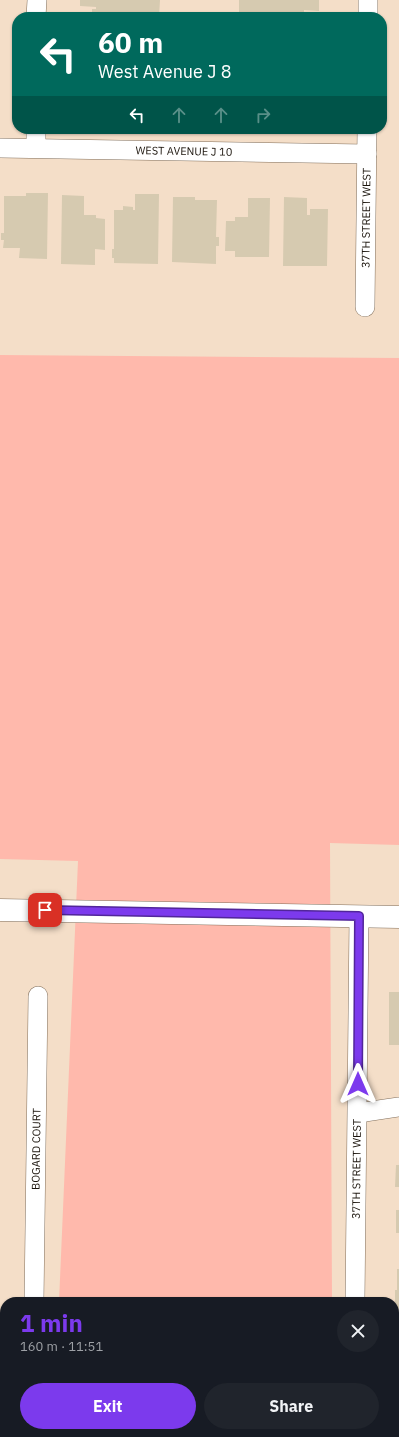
<!DOCTYPE html>
<html lang="en">
<head>
<meta charset="utf-8">
<style>
	body { margin:0; font-family:"IBM Plex Sans",sans-serif; background:#20242c; color:#f1f3f6; height:100vh; display:flex; flex-direction:column; font-size:15px; white-space:nowrap }
	* { box-sizing:border-box; margin:0 }
	p { font-size:13px; color:#9ea1a6 }
	.icon { flex:none; width:22px; height:22px; fill:none; stroke:currentColor; stroke-width:2; stroke-linecap:round; stroke-linejoin:round }
	.map { position:relative; flex:1; overflow:hidden }
	.panel { position:absolute; left:0px; top:1297px; width:399px; height:140px; display:flex; flex-direction:column; background:#171b24; border-radius:16px 16px 0 0; box-shadow:0 1px 3px #0004 }
	.panel>* { flex:none }
	.banner { position:absolute; left:12px; top:12px; width:375px; height:122px; border-radius:16px; box-shadow:0 1px 3px #0004; background:#00695c; color:#fff; overflow:hidden }
	.pin { position:absolute; display:grid; place-items:center; width:34px; height:34px; color:#fff; margin:-17px; border-radius:8px; box-shadow:0 2px 6px #0006 }
	.me { position:absolute; width:44px; margin:-22px; rotate:0deg; stroke-linejoin:round; filter:drop-shadow(0 0 3px #0008) }
	.turn { display:flex; align-items:center; gap:14px; height:84px; padding:0 20px; font-size:18px }
	.turn .icon { width:52px; height:52px; stroke-width:2.5 }
	.turn b { display:block; font-size:28px; line-height:34px }
	.lanes { display:flex; align-items:center; height:38px; padding:0 20px; background:#0003; justify-content:center; gap:20px; direction:ltr }
	.lanes .off { opacity:.35 }
	.round { display:grid; place-items:center; flex:none; width:42px; height:42px; border-radius:21px; background:#20242c }
	.head { display:flex; align-items:center; justify-content:space-between; height:68px; padding:0 20px }
	h1 { font-size:24px; font-weight:700; line-height:30px; color:#7c3aed }
	.action { display:flex; gap:8px; margin-top:auto; padding:8px 20px }
	.action a { flex:1; height:46px; border-radius:24px; background:#7c3aed; color:#fff; font-size:16px; font-weight:700; line-height:46px; text-align:center }
	.action a+a { background:#20242c; color:#f1f3f6 }
	.map>svg:first-child { display:block }
	.green { fill:#ffb9ac }
	.building { fill:#d6cab0 }
	.lines { fill:none; stroke-linecap:round; stroke-linejoin:round }
	.street-casing { stroke:#826f5b; stroke-width:20 }
	.secondary-casing { stroke:#826f5b; stroke-width:23 }
	.street { stroke:#fff; stroke-width:19 }
	.secondary { stroke:#fff; stroke-width:22 }
	.route-casing { stroke:#51269a; stroke-width:10 }
	.route { stroke:#7c3aed; stroke-width:7 }
	.labels { text-anchor:middle; dominant-baseline:central; stroke-width:4; stroke-linejoin:round; paint-order:stroke }
	.street-label { font-size:11px; fill:#1a130b; stroke:#feeddb }
</style>
</head>
<body>
<div class="map">
<svg width="399" height="1437" viewBox="0 0 399 1437">
	<rect width="100%" height="100%" fill="#f4dec8"/>
	<!-- green -->
	<g class="green">
		<path d="M0,355L399,358V845L330,843L332,1302H59L78,861L0,859Z"/>
		<rect x="53" y="1432" width="279" height="5"/>
	</g>
	<!-- building -->
	<g class="building">
		<path d="M80,0H160L159,17H92V9H96V7L80,6Z"/>
		<path d="M239,0H319V11L304,10V17H239Z"/>
		<path d="M26,193H48L47,259L19,258L20,248H3L4,240H1V233H4V196H26Z"/>
		<path d="M135,194H159L158,264L114,263V258H112V249H114V210H123V206L133,207V210H135Z"/>
		<path d="M62,195L84,196V215H96V218L105,219V250L95,249V265L61,264Z"/>
		<path d="M173,197H195V200H217L216,237H219V246H216V264L172,262Z"/>
		<path d="M284,197L307,198V215H310V209H328L327,266H283Z"/>
		<path d="M248,198H270L269,257H235V251H225L226,221H235V217H248Z"/>
		<rect x="389" y="992" width="10" height="53"/>
		<path d="M396,1165H399V1187H395Z"/>
		<rect x="396" y="1210" width="3" height="23"/>
		<path d="M397,1269H399V1313H395V1290H397Z"/>
		<rect x="394" y="1334" width="5" height="21"/>
		<path d="M396,1399H399V1437H393L394,1421H396Z"/>
	</g>
	<g class="lines">
		<defs>
			<g id="street">
				<path d="M36,17L37,0"/>
				<path d="M368,17V0"/>
				<path id="s1" d="M0,148L367,154"/>
				<path d="M36,148V129"/>
				<path id="s2" d="M365,307L367,129"/>
				<path d="M358,1113L399,1107"/>
				<path id="s3" d="M34,1302L38,996"/>
				<path id="s4" d="M355,1302L359,916"/>
				<path d="M31,1437V1432"/>
				<path d="M353,1437V1432"/>
			</g>
			<path id="secondary" d="M0,910L399,917"/>
		</defs>
		<!-- street casing -->
		<use href="#street" class="street-casing"/>
		<!-- secondary casing -->
		<use href="#secondary" class="secondary-casing"/>
		<!-- street -->
		<use href="#street" class="street"/>
		<!-- secondary -->
		<use href="#secondary" class="secondary"/>
	</g>
	<g class="lines">
		<defs>
			<path id="route" d="M45,910L359,916L358,1084"/>
		</defs>
		<!-- route casing -->
		<use href="#route" class="route-casing"/>
		<!-- route -->
		<use href="#route" class="route"/>
	</g>
	<g class="labels">
		<!-- street labels -->
		<g class="street-label">
			<text stroke="none"><textPath href="#s1" startOffset="184">WEST AVENUE J 10</textPath></text>
			<text stroke="none"><textPath href="#s2" startOffset="89">37TH STREET WEST</textPath></text>
			<text stroke="none"><textPath href="#s3" startOffset="153">BOGARD COURT</textPath></text>
			<text stroke="none"><textPath href="#s4" startOffset="133">37TH STREET WEST</textPath></text>
		</g>
	</g>
</svg>
<div class="pin" style="left:45px;top:910px;background:#d93025"><svg class="icon" aria-label="arrive" viewBox="0 0 24 24"><path d="M6 21V4h12l-3 4 3 4H6"/></svg></div>
<svg class="me" style="left:358px;top:1084px" viewBox="-20 -20 40 40"><path d="M0-17L14 15 0 8-14 15z" fill="#7c3aed" stroke="#fff" stroke-width="4"/></svg>
<div class="banner">
<div class="turn"><svg class="icon" aria-label="left" viewBox="0 0 24 24"><path d="M17 20v-9H6M10 6l-5 5 5 5"/></svg><div><b>60 m</b>West Avenue J 8</div></div>
<div class="lanes"><svg class="icon" aria-label="left" viewBox="0 0 24 24"><path d="M17 20v-9H6M10 6l-5 5 5 5"/></svg><svg class="icon off" aria-label="ahead" viewBox="0 0 24 24"><path d="M12 20V5M6 11l6-6 6 6"/></svg><svg class="icon off" aria-label="ahead" viewBox="0 0 24 24"><path d="M12 20V5M6 11l6-6 6 6"/></svg><svg class="icon off" aria-label="right" viewBox="0 0 24 24"><path d="M7 20v-9h11M14 6l5 5-5 5"/></svg></div>
</div>
<section class="panel">
<div class="head"><div><h1>1 min</h1><p>160 m · 11:51</p></div><a class="round"><svg class="icon" aria-label="close" viewBox="0 0 24 24"><path d="M6 6l12 12M18 6L6 18"/></svg></a></div>
<div class="action"><a>Exit</a><a>Share</a></div>
</section>
</div>
</body>
</html>
